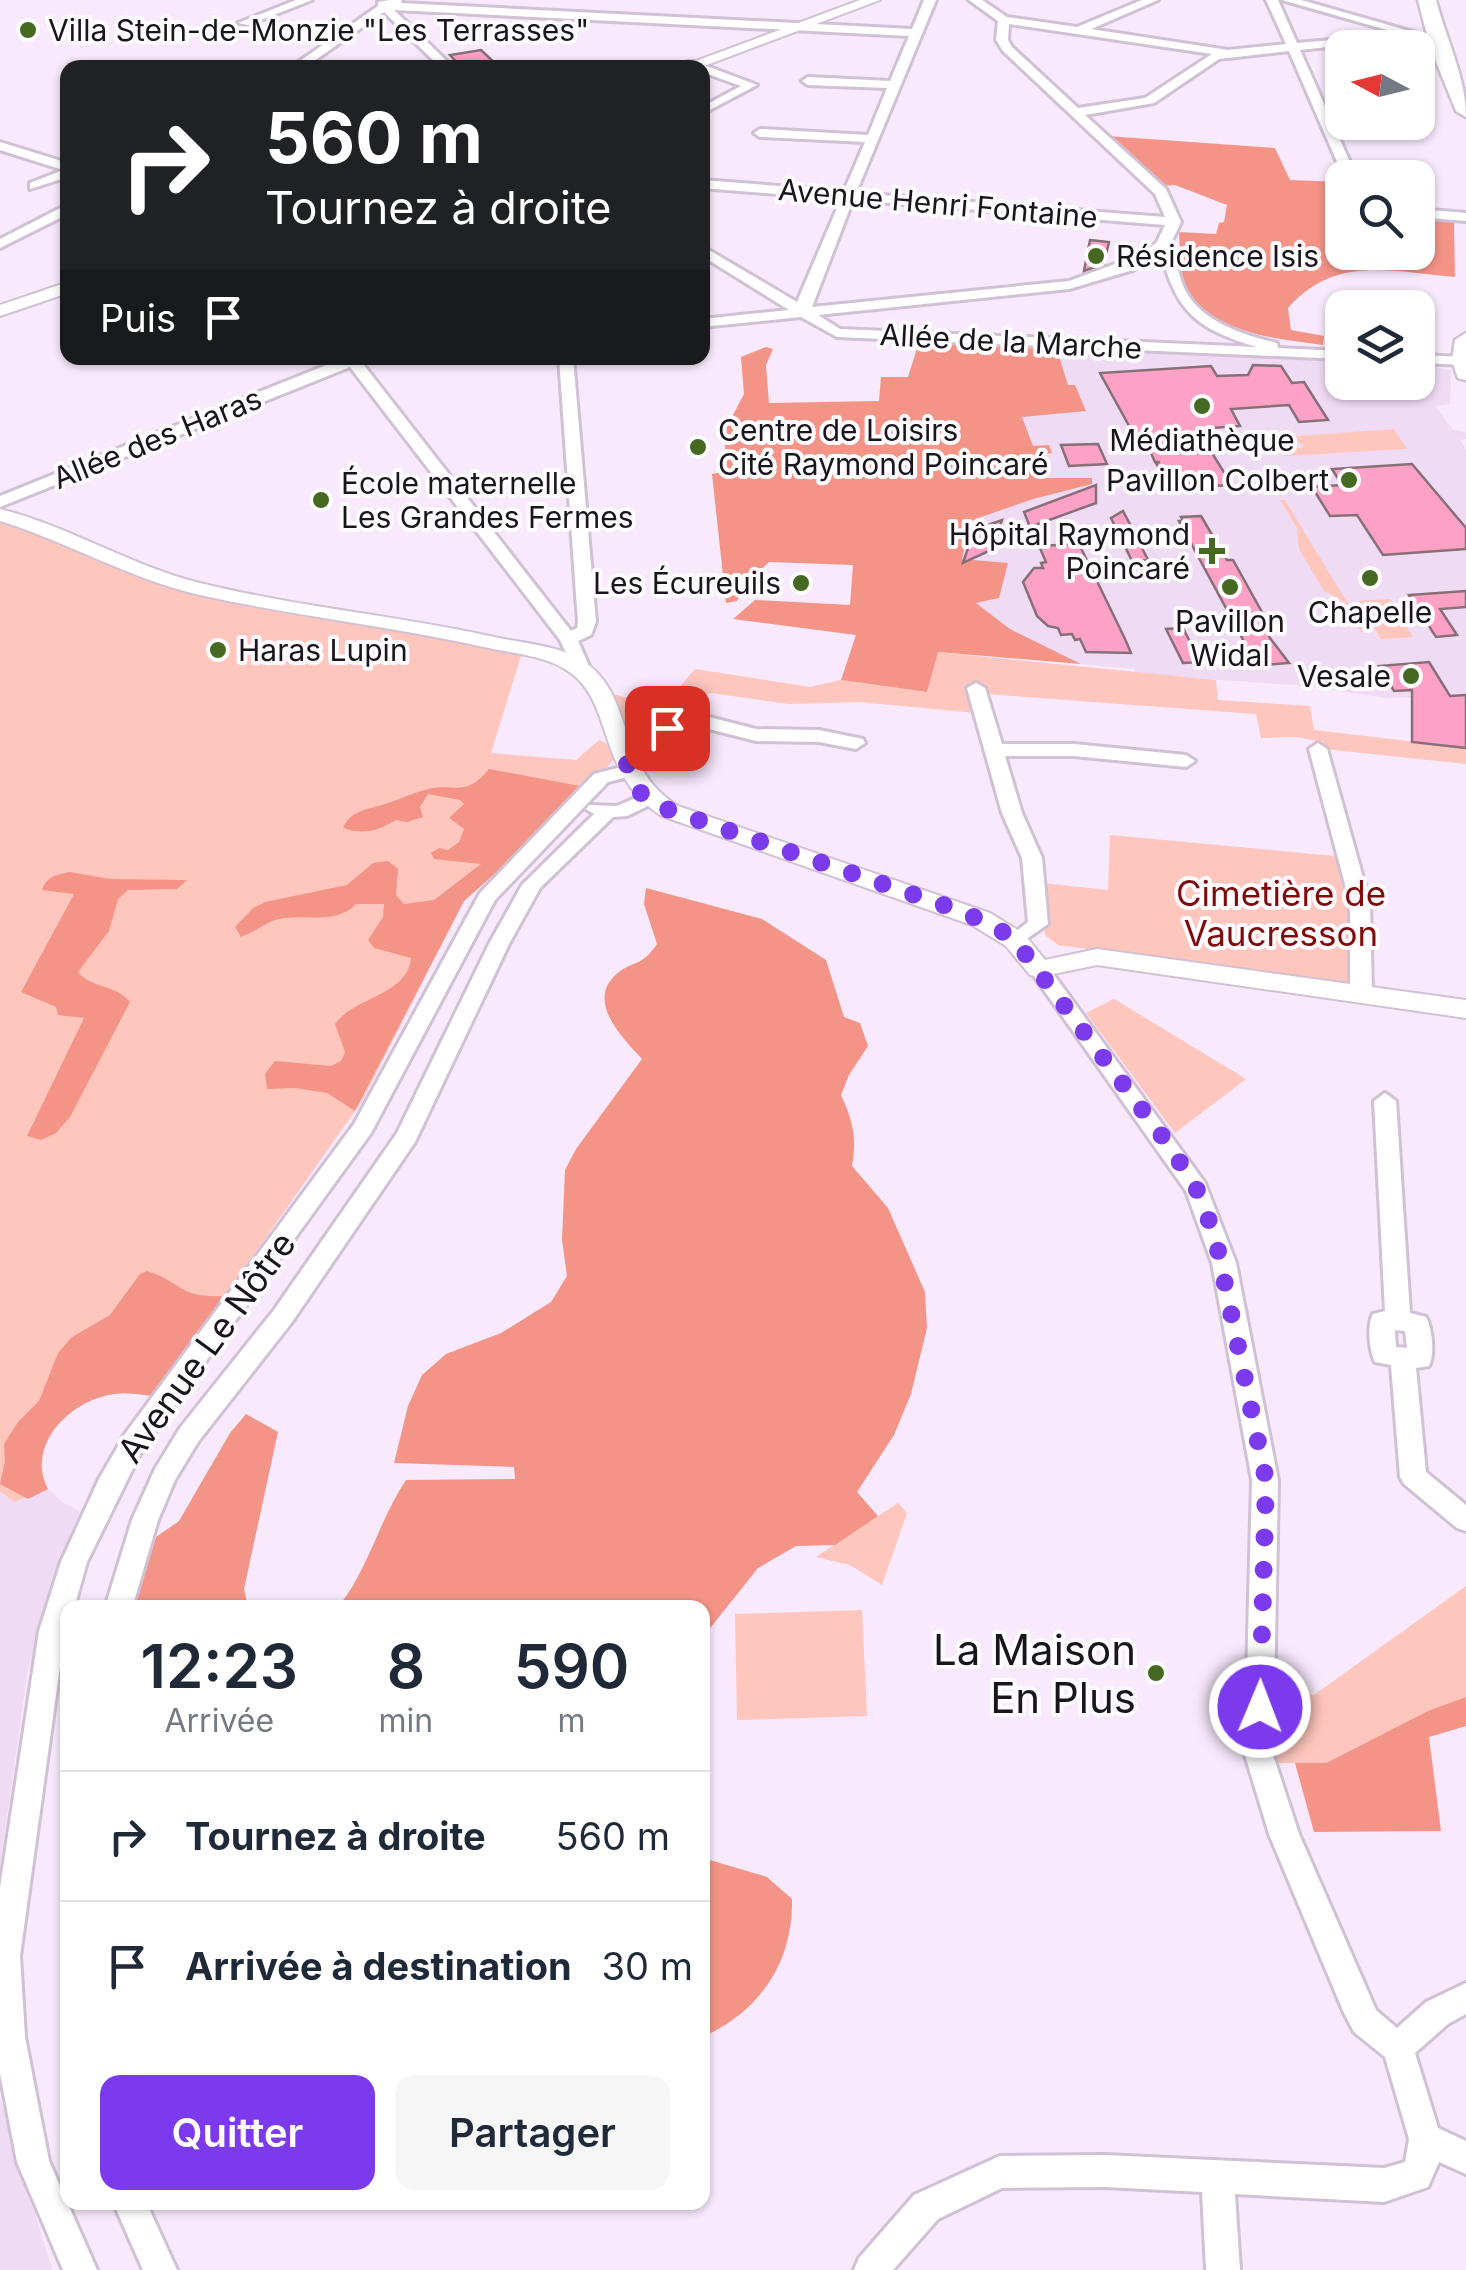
<!DOCTYPE html>
<html lang="fr">
<head>
<meta charset="utf-8">
<style>
	body { margin:0; font-family:Inter,sans-serif; background:#f6f6f7; color:#1f2937; height:100vh; display:flex; flex-direction:column; font-size:38px; white-space:nowrap }
	* { box-sizing:border-box; margin:0 }
	p { font-size:32px; color:#747a83 }
	.icon { flex:none; width:55px; height:55px; fill:none; stroke:currentColor; stroke-width:2; stroke-linecap:round; stroke-linejoin:round }
	.map { position:relative; flex:1; overflow:hidden }
	.side { position:absolute; left:60px; top:1600px; width:650px; height:610px; display:flex; flex-direction:column; background:#fff; border-radius:20px; box-shadow:0 2px 8px #0004 }
	.side>* { flex:none }
	.banner { position:absolute; left:60px; top:60px; width:650px; height:305px; border-radius:20px; box-shadow:0 2px 8px #0004; background:#202124; color:#fff; overflow:hidden }
	.needle { width:65px; rotate:277deg }
	.tools { position:absolute; left:1325px; top:30px; display:grid; gap:20px }
	.tools a { display:grid; place-items:center; width:110px; height:110px; border-radius:20px; background:#fff; box-shadow:0 2px 8px #0004; font-size:50px }
	.pin { position:absolute; display:grid; place-items:center; width:85px; height:85px; color:#fff; margin:-42px; border-radius:20px; box-shadow:0 5px 15px #0006 }
	.me { position:absolute; width:110px; margin:-55px; rotate:1deg; stroke-linejoin:round; filter:drop-shadow(0 0 8px #0008) }
	.turn { display:flex; align-items:center; gap:35px; height:210px; padding:0 40px; font-size:45px }
	.turn .icon { width:130px; height:130px; stroke-width:2.5 }
	.turn b { display:block; font-size:70px; line-height:85px }
	.then { display:flex; align-items:center; height:95px; padding:0 40px; background:#0003; gap:20px; font-size:38px }
	.eta { display:flex; justify-content:space-evenly; align-items:center; height:170px; text-align:center }
	.eta b { font-size:60px; font-weight:600; line-height:70px }
	.button { display:flex; gap:20px; margin-top:auto; padding:20px 40px }
	.button a { flex:1; height:115px; border-radius:20px; background:#7c3aed; color:#fff; font-size:40px; font-weight:600; line-height:115px; text-align:center }
	.button a+a { background:#f6f6f7; color:#1f2937 }
	ul { padding:0; list-style:none }
	li { display:flex; align-items:center; gap:30px; height:130px; padding:0 40px; border-top:2px solid #e0e1e3 }
	li div { flex:1 }
	li b { display:block; font-size:38px }
	li em { font-style:normal }
	.map>svg:first-child { display:block }
	.built { fill:#f0dbf5 }
	.green { fill:#fec6bd }
	.forest { fill:#f49487 }
	.building { fill:#fda1c6; stroke:#866f77; stroke-width:2.5 }
	.lines { fill:none; stroke-linecap:round; stroke-linejoin:round }
	.minor-casing { stroke:#d1c1d4; stroke-width:6 }
	.tertiary-casing { stroke:#d1c1d4; stroke-width:4 }
	.primary-casing { stroke:#d1c1d4; stroke-width:5 }
	.minor { fill:#fff; fill-rule:evenodd }
	.tertiary { fill:#fff; fill-rule:evenodd }
	.primary { fill:#fff; fill-rule:evenodd }
	.route { stroke:#7c3aed; stroke-width:18; stroke-dasharray:0 32.4 }
	.poi-dot { fill:#466922; stroke:#fefbff; stroke-width:4 }
	.labels { text-anchor:middle; dominant-baseline:central; stroke-width:8; stroke-linejoin:round; paint-order:stroke }
	.far-poi-label { font-size:30px; fill:#1a151c; stroke:#fefbff; text-anchor:start }
	.far-street-label { font-size:30px; fill:#1a151c; stroke:#fefbff }
	.park-label { font-size:35px; fill:#7f0a09; stroke:#fefbff }
	.street-label { font-size:35px; fill:#1a151c; stroke:#fefbff }
	.near-poi-label { font-size:42px; fill:#1a151c; stroke:#fefbff; text-anchor:end }
</style>
</head>
<body>
<div class="map">
<svg width="1466" height="2270" viewBox="0 0 1466 2270">
	<rect width="100%" height="100%" fill="#f8e9fc"/>
	<!-- built -->
	<g class="built">
		<path d="M1073,348L1342,361V382H1418V365L1451,370L1450,404L1435,406L1453,430L1466,432V439L1460,440L1466,449V695L1387,698L1306,686L1135,674V669L1081,664L1010,629L951,584L964,518L1056,355Z"/>
		<path d="M48,1489L62,1502L80,1511L28,1669L0,1866V1491L14,1502Z"/>
		<path d="M0,2097L52,2270H0Z"/>
	</g>
	<!-- green -->
	<g class="green">
		<path d="M1394,429L1407,449L1284,456L1276,448H1301L1304,445L1297,442L1274,446L1269,438Z"/>
		<path d="M1280,500H1285L1365,632H1361L1342,600L1324,591L1299,549L1297,528Z"/>
		<path d="M0,519C62,534 115,575 177,588C291,612 411,616 521,656L491,753L576,760L599,740L609,745L615,757L591,788L464,901L362,1101L154,1396C142,1395 126,1392 114,1394C70,1400 26,1445 48,1489L14,1502L0,1491Z"/>
		<path d="M1390,599L1413,637L1381,639L1358,601Z"/>
		<path d="M937,652L1216,680L1218,700L1310,706L1314,730L1466,748V764L1325,749L1324,742L1296,737L1261,738L1256,714L974,693L976,713L860,702L789,704L712,693C683,699 669,742 630,733L612,694L663,706L695,669L810,687L841,680L927,692Z"/>
		<path d="M1110,835L1335,856L1349,900L1350,981L1342,984L1058,945L1045,935L1041,883L1108,890Z"/>
		<path d="M1114,999L1246,1079L1175,1133L1086,1013Z"/>
		<path d="M898,1503L907,1513L882,1585L850,1565L816,1557Z"/>
		<path d="M1466,1586V1697L1430,1710L1326,1763H1275L1278,1691L1314,1695Z"/>
		<path d="M862,1610L867,1716L737,1720L735,1614Z"/>
	</g>
	<!-- forest -->
	<g class="forest">
		<path d="M1107,136L1275,148L1290,180L1342,182V252H1418V216L1454,221L1455,277C1392,272 1336,254 1288,308L1291,330L1324,336L1323,345C1264,337 1228,334 1182,294L1179,232L1216,234L1219,223L1224,222L1227,205L1175,185L1162,186Z"/>
		<path d="M920,339L1057,350L1068,385H1075L1086,411L1022,417L1033,446L1049,445L1052,453L1036,456L1045,478H1092V484L1033,499L970,521L962,559L1008,563L999,598L976,603L1010,629L1081,664L938,652L927,692L841,680L856,635L733,619L755,600L850,605L853,565L769,562L747,583L737,601L726,603L712,474L727,471L724,432L744,394L741,357L766,347L773,349L766,365L769,403L879,401L881,377H908Z"/>
		<path d="M489,769L591,788L464,901L355,1111L327,1093L296,1088L267,1089L265,1074L275,1061L331,1066L341,1061L345,1052L335,1024C354,997 408,995 411,958L374,948L368,940L383,917L384,904H356C333,928 299,910 270,922C260,927 252,933 241,937L235,927L253,908L265,902L347,885L373,863L388,861L398,869L396,895L404,904L434,900L481,864L434,859L431,853L439,848L448,850L459,842L464,829L449,818L464,804L460,800L428,794L420,807L423,817L407,822L396,820C378,831 364,835 343,828C352,808 370,810 388,803C404,798 416,791 433,788C443,786 454,789 464,787C475,785 482,777 489,769Z"/>
		<path d="M70,872L110,879L187,880L177,889L128,890L118,899L109,931L78,972C92,989 115,984 130,1002L70,1117L56,1133L41,1140L27,1136L84,1018L58,1015L56,1007L21,992L74,894L42,890C47,876 56,875 70,872Z"/>
		<path d="M646,888L762,919L826,960L844,1017L860,1023L868,1046L849,1075L841,1095C853,1121 857,1138 852,1166L888,1208L925,1292L927,1328L911,1394L894,1435L857,1492L878,1516L835,1545L796,1546L758,1568L703,1637L702,1608L338,1607C368,1571 379,1520 406,1480L515,1479L514,1467L394,1463L408,1406L422,1375L446,1354L501,1333L551,1302L567,1276L562,1240L565,1170L576,1149L642,1059C623,1038 583,1000 619,972C637,959 641,967 657,944L644,904Z"/>
		<path d="M147,1271C186,1284 177,1298 226,1296L154,1396C142,1395 126,1392 114,1394C70,1400 25,1445 48,1489L28,1499L0,1484L5,1461L4,1444L18,1422L39,1401L58,1353L72,1337L110,1315L140,1274Z"/>
		<path d="M246,1414L278,1432L244,1589L248,1607H135L156,1537L179,1521L230,1433Z"/>
		<path d="M1466,1697V1726L1429,1737L1441,1831L1314,1832L1295,1763H1326L1430,1710Z"/>
		<path d="M703,1858L767,1877L792,1899C793,1962 761,2010 703,2037Z"/>
	</g>
	<!-- building -->
	<g class="building">
		<path d="M481,50L500,68H462L450,55Z"/>
		<path d="M1090,240L1109,242L1104,264L1084,271Z"/>
		<path d="M1253,365L1281,366L1292,383L1304,382L1328,420L1299,422L1289,405L1231,409L1240,426L1197,429L1232,485L1211,486L1209,483L1168,486L1156,463L1160,462H1155L1142,433H1133L1100,373L1211,366L1217,376L1248,375Z"/>
		<path d="M1098,444L1107,464L1069,466L1061,445Z"/>
		<path d="M1412,464L1466,528V549L1383,555L1357,515L1330,516L1312,487L1342,485L1332,469Z"/>
		<path d="M1096,485V503L1030,527L1024,512Z"/>
		<path d="M1123,511L1132,528L1148,560L1132,561L1111,518Z"/>
		<path d="M1201,516L1227,560H1233L1263,614H1257L1270,638L1289,663L1262,665L1254,660L1179,521H1183L1181,517Z"/>
		<path d="M1002,520L993,549L963,563L974,530Z"/>
		<path d="M1079,544L1125,639L1131,653L1086,652L1080,639L1075,640L1072,634L1061,635L1058,628L1048,626L1037,616L1023,582L1034,568H1043L1041,563L1046,562L1039,546Z"/>
		<path d="M1466,591V607L1440,609L1457,635L1436,637L1409,595Z"/>
		<path d="M1183,628L1200,662L1183,663L1166,629Z"/>
		<path d="M1429,662L1450,696L1466,695V748L1412,742V690L1394,691L1379,666Z"/>
	</g>
	<g class="lines">
		<defs>
			<g id="minor">
				<path d="M296,0H312L248,25L238,23Z"/>
				<path d="M390,0H402L401,3L912,29L924,0H936L856,193L1165,217L1155,194L1003,51L996,40L998,21L969,0H982L1007,17L1077,27L1142,0H1158L1091,29L1228,50L1286,44L1266,0H1278L1297,43L1401,34L1282,0H1301L1427,36L1300,50L1357,178H1344L1289,51L1219,59L1154,103L1085,115L1166,189L1181,222L1171,243C1177,259 1178,280 1188,295C1205,323 1247,336 1277,343L1278,348L1342,351V359L837,337L801,317L702,327V319L789,310L702,256V246L797,302L841,199L702,188V180L844,191L865,142L760,137L754,133L760,129L868,135L887,88L808,85L802,81L808,77L890,81L909,36L394,10L454,68H441L384,12L304,68H290L378,6V2ZM1009,24L1212,54L1145,98L1078,108L1012,47L1008,40ZM853,200L1165,225L1157,242L1142,254L1069,281L812,307ZM1161,253C1177,313 1197,329 1257,347L840,329L818,315L1069,289L1133,270Z"/>
				<path d="M688,62H696L757,85L702,114V107L741,86L702,72V68L688,66Z"/>
				<path d="M0,142L68,163V177L30,189V183L63,170L0,150Z"/>
				<path d="M68,204V214L0,248V239Z"/>
				<path d="M1418,209L1466,213V221L1418,217Z"/>
				<path d="M1418,355L1466,357V365L1418,363Z"/>
				<path d="M344,358H378L363,364L571,631L577,628L578,622L559,358H573L596,622L591,635L578,641L589,666L586,670H574L560,640L350,367L0,507V496Z"/>
				<path d="M976,683L985,688L1002,744H1074L1186,755L1195,761L1186,767L1074,756H1005L1022,813L1042,858L1048,924L1015,947L1005,940L1028,922L1022,858L1002,813L967,688Z"/>
				<path d="M701,715L756,729L819,730L863,739L865,743L856,749L819,742L756,741L701,727L665,735L629,755L622,757L613,751L652,727Z"/>
				<path d="M1318,743L1327,749L1370,903L1372,994L1361,1001L1350,994V903L1309,749Z"/>
				<path d="M629,765L636,767V775L608,782L495,900L371,1133L143,1448L87,1562L74,1608H68L20,1956L25,2037L49,2161L97,2270H63L17,2162L0,2073V1888L39,1631L61,1562L99,1479L125,1434L354,1124L480,893L594,774Z"/>
				<path d="M647,793L654,795V803L627,816L613,817L540,888L509,944L415,1142L292,1322L198,1442L175,1480L158,1520L132,1608H105L132,1520L155,1469L180,1428L274,1310L397,1133L489,944L522,885L594,814L586,809L589,805L617,806Z"/>
				<path d="M1039,962L1046,964L1205,1183L1236,1263L1278,1480L1273,1755L1299,1834L1376,2010L1397,2028L1426,2002L1466,1983V2014L1448,2024L1415,2053L1438,2128L1466,2141V2174L1439,2162L1428,2187L1384,2202L1235,2194L1240,2270H1206L1202,2192L1105,2187L1002,2188L938,2219L893,2270H854L859,2258L914,2195L1000,2156L1105,2155L1384,2168L1405,2162L1409,2139L1385,2057L1354,2032L1344,2013L1269,1834L1245,1755L1252,1480L1212,1263L1186,1191L1029,969Z"/>
				<path d="M1385,1093L1396,1101L1410,1313L1426,1317C1432,1328 1435,1354 1429,1366L1416,1368L1426,1472L1466,1505V1531L1457,1528L1404,1484L1400,1477L1391,1365L1375,1362C1369,1350 1367,1325 1373,1314L1385,1311L1374,1101ZM1395,1330L1405,1331L1407,1348L1396,1347Z"/>
				<path d="M113,2202H146L177,2270H143Z"/>
			</g>
			<g id="tertiary">
				<path d="M860,0H880L699,68H677Z"/>
				<path d="M68,282V293L0,316V305Z"/>
				<path d="M0,509C69,526 131,566 200,583C298,607 400,616 499,638C524,643 558,646 580,659C637,693 613,766 678,806L990,913L1024,934L1045,960L1097,949L1466,1000V1018L1097,965L1039,977L1030,975L1006,946L972,925L662,816C594,774 616,699 565,669C543,655 509,653 484,647C390,626 294,616 200,595C130,579 68,542 0,521Z"/>
			</g>
			<g id="primary">
				<path d="M1418,0H1436C1446,39 1466,77 1466,117L1456,111L1430,47Z"/>
				<path d="M1466,333V380L1458,378L1452,361L1455,340Z"/>
			</g>
		</defs>
		<!-- minor casing -->
		<use href="#minor" class="minor-casing"/>
		<!-- tertiary casing -->
		<use href="#tertiary" class="tertiary-casing"/>
		<!-- primary casing -->
		<use href="#primary" class="primary-casing"/>
		<!-- minor -->
		<use href="#minor" class="minor"/>
		<!-- tertiary -->
		<use href="#tertiary" class="tertiary"/>
		<!-- primary -->
		<use href="#primary" class="primary"/>
	</g>
	<g class="lines">
		<!-- route -->
		<path class="route" d="M667,728L622,751L637,790L658,806L958,910L994,926L1015,940L1171,1148L1197,1190L1215,1236L1266,1480L1260,1707"/>
	</g>
	<!-- markers -->
	<g class="poi-dot">
		<circle cx="28" cy="30" r="10"/>
		<circle cx="1096" cy="256" r="10"/>
		<circle cx="1202" cy="406" r="10"/>
		<circle cx="698" cy="447" r="10"/>
		<circle cx="1349" cy="480" r="10"/>
		<circle cx="321" cy="500" r="10"/>
		<path d="M1207 536h10v10h10v10h-10v10h-10v-10h-10v-10h10z"/>
		<circle cx="1370" cy="578" r="10"/>
		<circle cx="801" cy="583" r="10"/>
		<circle cx="1230" cy="587" r="10"/>
		<circle cx="218" cy="650" r="10"/>
		<circle cx="1411" cy="676" r="10"/>
		<circle cx="1156" cy="1673" r="10"/>
	</g>
	<g class="labels">
		<!-- far-poi labels -->
		<g class="far-poi-label">
			<text x="48" y="30">Villa Stein-de-Monzie "Les Terrasses"</text>
			<text x="1116" y="256">Résidence Isis</text>
			<text x="718" y="430">Centre de Loisirs<tspan x="718" dy="34">Cité Raymond Poincaré</tspan></text>
			<text x="1202" y="440" text-anchor="middle">Médiathèque</text>
			<text x="1329" y="480" text-anchor="end">Pavillon Colbert</text>
			<text x="341" y="483">École maternelle<tspan x="341" dy="34">Les Grandes Fermes</tspan></text>
			<text x="1190" y="534" text-anchor="end">Hôpital Raymond<tspan x="1190" dy="34">Poincaré</tspan></text>
			<text x="781" y="583" text-anchor="end">Les Écureuils</text>
			<text x="1370" y="612" text-anchor="middle">Chapelle</text>
			<text x="1230" y="621" text-anchor="middle">Pavillon<tspan x="1230" dy="34">Widal</tspan></text>
			<text x="238" y="650">Haras Lupin</text>
			<text x="1391" y="676" text-anchor="end">Vesale</text>
		</g>
		<!-- far-street labels -->
		<g class="far-street-label">
			<text transform="translate(938 203) rotate(5)">Avenue Henri Fontaine</text>
			<text transform="translate(1011 341) rotate(3)">Allée de la Marche</text>
			<text transform="translate(157 438) rotate(-22)">Allée des Haras</text>
		</g>
		<!-- park labels -->
		<g class="park-label">
			<text x="1281" y="893">Cimetière de<tspan x="1281" dy="40">Vaucresson</tspan></text>
		</g>
		<!-- street labels -->
		<g class="street-label">
			<text transform="translate(206 1347) rotate(-54)">Avenue Le Nôtre</text>
		</g>
		<!-- near-poi labels -->
		<g class="near-poi-label">
			<text x="1136" y="1649">La Maison<tspan x="1136" dy="48">En Plus</tspan></text>
		</g>
	</g>
</svg>
<div class="tools">
<a><svg class="needle" viewBox="-14 -14 28 28"><path d="M0-13l5 13h-10z" fill="#e53935"/><path d="M0 13l5-13h-10z" fill="#747a83"/></svg></a>
<a><svg class="icon" aria-label="search" viewBox="0 0 24 24"><circle cx="10" cy="10" r="6"/><path d="M15 15l6 6"/></svg></a>
<a><svg class="icon" aria-label="layers" viewBox="0 0 24 24"><path d="M12 4l9 5-9 5-9-5zM3 14l9 5 9-5"/></svg></a>
</div>
<div class="pin" style="left:667px;top:728px;background:#d93025"><svg class="icon" aria-label="arrive" viewBox="0 0 24 24"><path d="M6 21V4h12l-3 4 3 4H6"/></svg></div>
<svg class="me" style="left:1260px;top:1707px" viewBox="-20 -20 40 40"><circle r="17" fill="#7c3aed" stroke="#fff" stroke-width="3"/><path d="M0-11L8 9 0 5-8 9z" fill="#fff"/></svg>
<div class="banner">
<div class="turn"><svg class="icon" aria-label="right" viewBox="0 0 24 24"><path d="M7 20v-9h11M14 6l5 5-5 5"/></svg><div><b>560 m</b>Tournez à droite</div></div>
<div class="then">Puis<svg class="icon" aria-label="arrive" viewBox="0 0 24 24"><path d="M6 21V4h12l-3 4 3 4H6"/></svg></div>
</div>
<section class="side">
<div class="eta">
<div><b>12:23</b><p>Arrivée</p></div>
<div><b>8</b><p>min</p></div>
<div><b>590</b><p>m</p></div>
</div>
<ul>
<li><svg class="icon" aria-label="right" viewBox="0 0 24 24"><path d="M7 20v-9h11M14 6l5 5-5 5"/></svg><div><b>Tournez à droite</b></div><em>560 m</em></li>
<li><svg class="icon" aria-label="arrive" viewBox="0 0 24 24"><path d="M6 21V4h12l-3 4 3 4H6"/></svg><div><b>Arrivée à destination</b></div><em>30 m</em></li>
</ul>
<div class="button"><a>Quitter</a><a>Partager</a></div>
</section>
</div>
</body>
</html>
